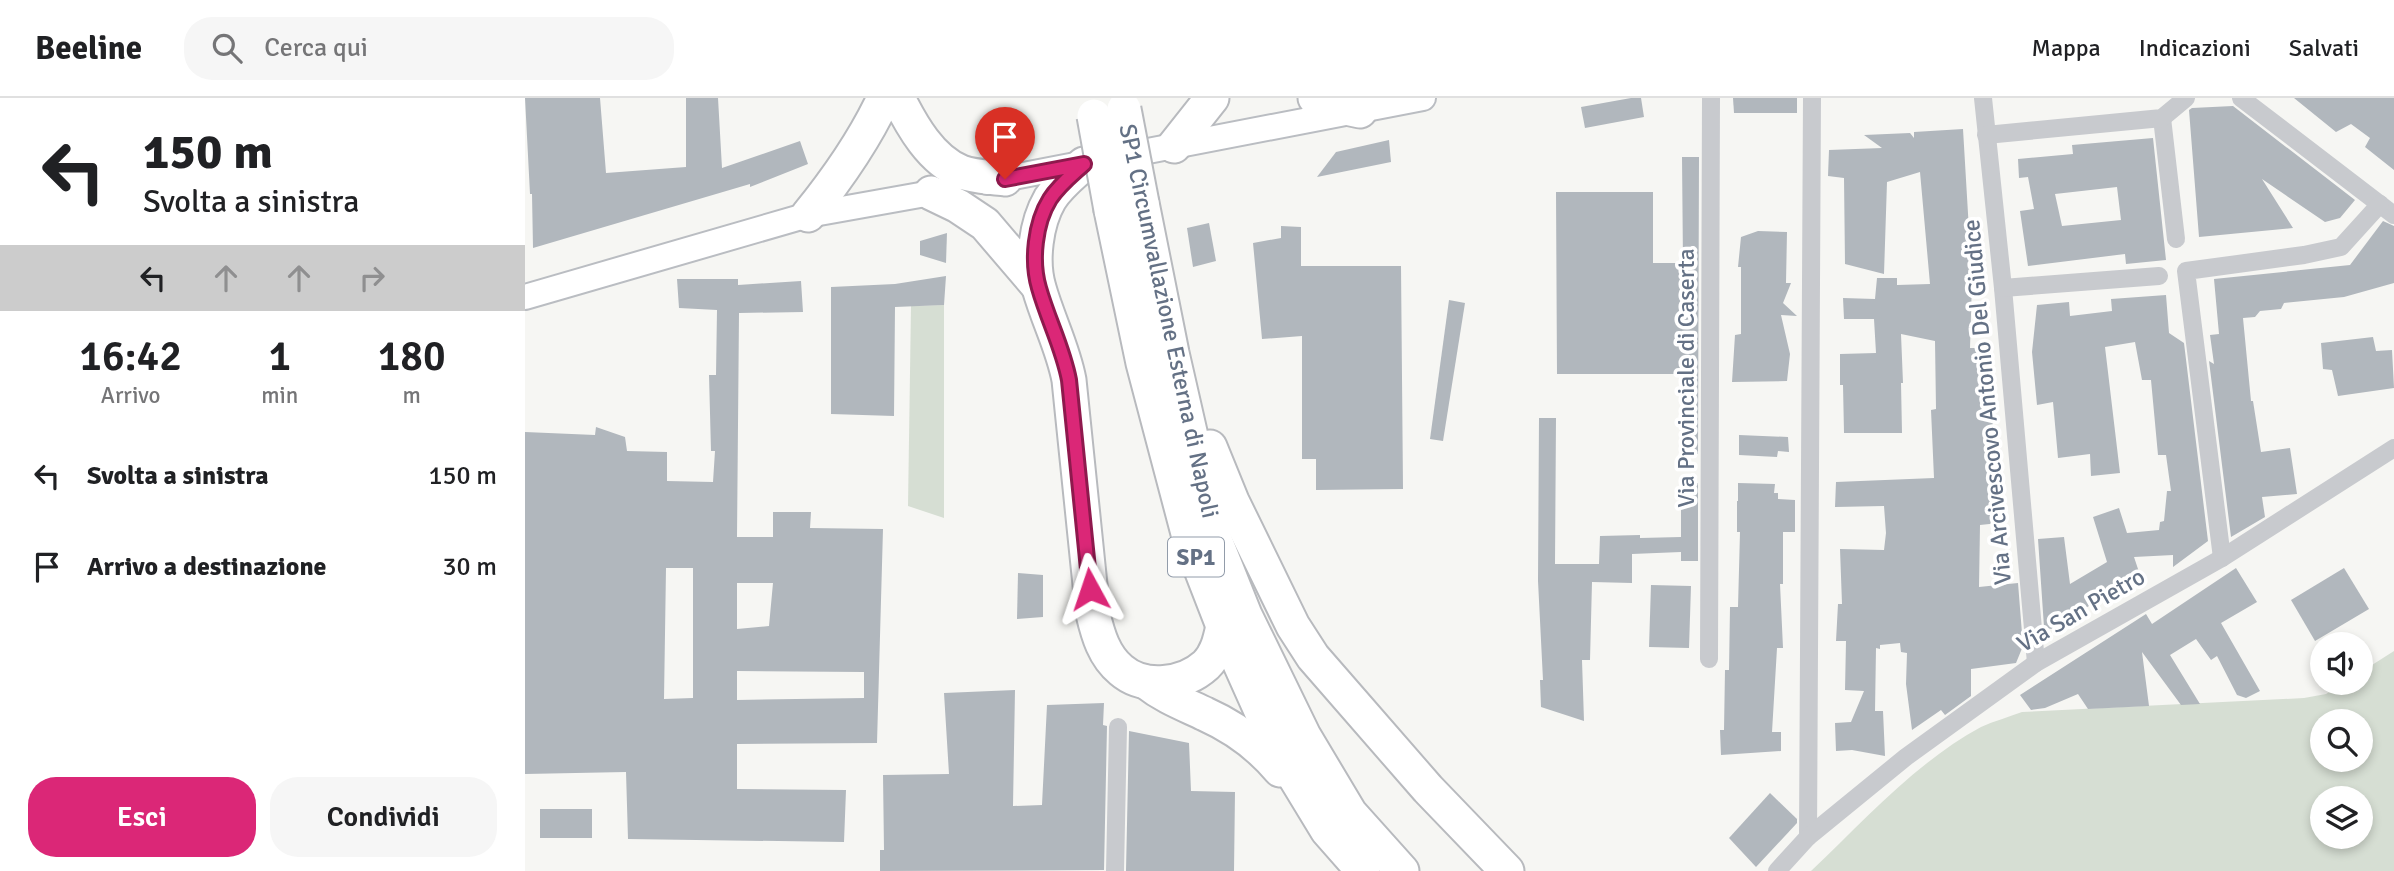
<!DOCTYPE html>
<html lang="it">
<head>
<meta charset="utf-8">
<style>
	body { margin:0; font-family:Signika,sans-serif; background:#f6f6f6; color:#202124; height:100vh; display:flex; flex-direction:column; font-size:26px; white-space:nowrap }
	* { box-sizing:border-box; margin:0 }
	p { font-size:23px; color:#757577 }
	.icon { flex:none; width:38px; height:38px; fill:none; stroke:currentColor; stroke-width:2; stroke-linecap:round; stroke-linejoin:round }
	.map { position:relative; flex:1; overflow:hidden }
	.panel { display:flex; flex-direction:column; background:#fff; width:525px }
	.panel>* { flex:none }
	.hud { background:#fff; color:#202124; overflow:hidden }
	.buttons { position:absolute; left:1785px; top:534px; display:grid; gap:14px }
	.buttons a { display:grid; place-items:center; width:63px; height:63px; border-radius:50%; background:#fff; box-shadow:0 4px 10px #0003; font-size:35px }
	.pin { position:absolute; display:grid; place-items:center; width:60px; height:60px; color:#fff; margin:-72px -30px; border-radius:50% 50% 50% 0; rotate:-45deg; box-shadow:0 0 7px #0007 }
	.pin .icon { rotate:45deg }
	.me { position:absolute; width:77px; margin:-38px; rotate:355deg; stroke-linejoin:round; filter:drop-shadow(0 0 5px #0008) }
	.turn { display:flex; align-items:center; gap:24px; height:147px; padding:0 28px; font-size:32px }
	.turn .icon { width:91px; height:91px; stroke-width:2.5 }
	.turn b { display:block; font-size:49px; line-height:60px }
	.lanes { display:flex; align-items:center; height:66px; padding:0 28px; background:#0003; justify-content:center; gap:35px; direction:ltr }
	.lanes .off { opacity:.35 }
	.eta { display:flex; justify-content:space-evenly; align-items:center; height:119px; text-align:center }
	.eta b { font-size:42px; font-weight:600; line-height:49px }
	.button { display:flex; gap:14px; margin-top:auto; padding:14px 28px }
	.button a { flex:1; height:80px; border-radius:28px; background:#db2777; color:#fff; font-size:28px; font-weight:600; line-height:80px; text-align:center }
	.button a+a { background:#f6f6f6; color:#202124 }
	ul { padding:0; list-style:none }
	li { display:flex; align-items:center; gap:21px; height:91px; padding:0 28px }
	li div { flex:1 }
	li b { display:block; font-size:26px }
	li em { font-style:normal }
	header { display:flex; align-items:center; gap:42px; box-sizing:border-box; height:98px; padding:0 35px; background:#fff; border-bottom:2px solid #e0e0e0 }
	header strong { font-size:33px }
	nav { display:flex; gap:38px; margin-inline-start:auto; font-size:24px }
	.search { width:490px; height:63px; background:#f6f6f6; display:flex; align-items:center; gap:18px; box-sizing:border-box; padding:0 24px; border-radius:28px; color:#757577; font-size:26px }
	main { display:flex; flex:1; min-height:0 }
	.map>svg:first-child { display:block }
	.green { fill:#d6ded3; fill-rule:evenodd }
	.building { fill:#b1b7bd; fill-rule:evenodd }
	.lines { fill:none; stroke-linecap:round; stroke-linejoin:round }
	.secondary-casing { stroke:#babdc2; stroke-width:28 }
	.highway-casing { stroke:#b8babe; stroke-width:37 }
	.street { stroke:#c8cace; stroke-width:18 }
	.secondary { stroke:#fff; stroke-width:24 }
	.highway { stroke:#fff; stroke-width:33 }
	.highway-bridge-casing { stroke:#b8babe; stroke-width:37; stroke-linecap:butt }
	.highway-bridge { stroke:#fff; stroke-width:33 }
	.route-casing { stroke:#8e194d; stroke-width:18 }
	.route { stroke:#db2777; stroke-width:12 }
	.labels { text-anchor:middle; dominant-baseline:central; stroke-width:7; stroke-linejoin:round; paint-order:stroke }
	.shield { fill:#fff; stroke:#929caa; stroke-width:2 }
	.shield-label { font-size:23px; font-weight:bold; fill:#647185 }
	.street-label { font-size:24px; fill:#647185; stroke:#fff }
</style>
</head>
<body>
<header>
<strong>Beeline</strong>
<div class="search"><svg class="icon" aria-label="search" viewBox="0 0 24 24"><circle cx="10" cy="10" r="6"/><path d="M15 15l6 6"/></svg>Cerca qui</div>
<nav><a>Mappa</a><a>Indicazioni</a><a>Salvati</a></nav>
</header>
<main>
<section class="panel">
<div class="hud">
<div class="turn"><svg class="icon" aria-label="left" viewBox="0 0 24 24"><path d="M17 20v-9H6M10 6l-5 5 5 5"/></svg><div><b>150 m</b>Svolta a sinistra</div></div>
<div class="lanes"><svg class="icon" aria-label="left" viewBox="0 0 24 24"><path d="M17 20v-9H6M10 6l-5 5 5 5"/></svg><svg class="icon off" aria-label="ahead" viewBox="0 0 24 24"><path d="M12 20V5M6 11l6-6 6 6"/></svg><svg class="icon off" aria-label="ahead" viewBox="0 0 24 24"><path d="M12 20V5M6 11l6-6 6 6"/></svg><svg class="icon off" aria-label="right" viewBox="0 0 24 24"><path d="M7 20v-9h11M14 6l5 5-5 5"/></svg></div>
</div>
<div class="eta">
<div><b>16:42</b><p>Arrivo</p></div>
<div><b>1</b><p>min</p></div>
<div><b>180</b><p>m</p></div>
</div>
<ul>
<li><svg class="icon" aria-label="left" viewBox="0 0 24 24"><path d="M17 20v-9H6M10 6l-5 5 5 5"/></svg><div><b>Svolta a sinistra</b></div><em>150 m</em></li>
<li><svg class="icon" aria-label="arrive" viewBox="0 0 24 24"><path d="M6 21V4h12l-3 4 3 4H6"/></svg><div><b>Arrivo a destinazione</b></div><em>30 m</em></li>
</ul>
<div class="button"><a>Esci</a><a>Condividi</a></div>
</section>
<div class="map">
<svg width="1869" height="773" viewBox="0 0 1869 773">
	<rect width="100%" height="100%" fill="#f6f6f3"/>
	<!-- green -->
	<g class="green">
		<path d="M419,207V420L383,408L386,208Z"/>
		<path d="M1869,553V773H1286C1340,722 1390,665 1456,629C1469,623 1484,619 1497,614L1779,600L1801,596L1819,585L1836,584V574ZM1797,623H1836V662H1797ZM1797,700H1836V738H1797Z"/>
	</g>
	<!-- building -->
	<g class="building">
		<path d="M0,0H75L81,75L161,69V0H193L197,70L275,43L283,66L225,89V86L8,150L7,96H5Z"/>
		<path d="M1106,0H1116L1119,19L1060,30L1056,9Z"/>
		<path d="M1208,0H1272V15H1209Z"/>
		<path d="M1769,0H1869V72L1840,49L1845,40L1826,26L1811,34Z"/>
		<path d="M1708,8L1830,102L1815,120L1800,124L1737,81L1768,130L1674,139L1664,12L1667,10Z"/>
		<path d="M1438,31L1447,183L1445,250H1453L1459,310L1467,311L1470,370H1467L1474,425L1455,427L1454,489L1493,485L1498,548L1491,565L1446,571V598L1420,617L1416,612L1387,632L1381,586L1382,555L1376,554L1375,545L1355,547V551L1351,550L1350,613H1358L1360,658L1327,652L1311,653L1310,625L1326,624L1339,593L1320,592L1321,543H1311L1313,506H1317L1315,451L1359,452L1361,435L1359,408L1310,409L1311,384L1409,380L1406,312L1411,311L1410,243L1376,236L1378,285H1376L1377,335H1319L1318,287H1315V256L1351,255L1349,221H1319L1318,200L1350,201L1352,180H1372V187L1405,186L1395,74L1362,84L1359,176L1320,166L1319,80L1303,78L1304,52L1357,50L1339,37L1385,35L1389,40V34Z"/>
		<path d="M1628,40L1641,162L1601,166L1600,156L1503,168L1495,113L1509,111L1503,79L1494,80L1493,61L1548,56L1547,47ZM1592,89L1596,122L1537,128L1530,96Z"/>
		<path d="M864,42L866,64L792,79L811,54Z"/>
		<path d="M1157,59H1174L1173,356L1155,355L1157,276H1032L1031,94H1128V165H1158Z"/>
		<path d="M1858,123L1869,128V185L1819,199L1759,205L1756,211L1735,213L1730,219L1718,220L1726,303H1728L1736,354L1765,350L1772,396L1737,399L1740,419L1706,439L1684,263L1689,266L1685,237L1694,236L1689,181L1825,167Z"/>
		<path d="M684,125L691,163L668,169L662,130Z"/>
		<path d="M756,128L776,129V168H876L878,391L791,392V361H777V238L737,241L728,145L756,140Z"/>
		<path d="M1233,133L1262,134L1261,185H1266L1258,205L1272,218L1256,217L1265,256L1262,283L1207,284L1210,237L1216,236V169H1213L1216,139Z"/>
		<path d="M422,135L421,165L395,157V143Z"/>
		<path d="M421,178L419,207L370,209L369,318L306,316V189L370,186Z"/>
		<path d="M152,181H213V187L276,183L278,214L214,215L212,439H248V414H286L285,430L358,431L352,645L212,646V691L321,692L319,744L103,741L101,674L0,676V334L70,337L71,329L100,339L102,353L142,354V383L188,384L190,353H186L184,277H191L192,212L154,210ZM141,470H168V600L139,601ZM212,485H248L244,528L212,531ZM212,573L339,574V600L212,602Z"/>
		<path d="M1641,197L1644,235L1659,245L1683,443L1648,469V457L1609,459L1615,477L1526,531L1519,529L1513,441L1539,439L1545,486L1582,464L1568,419L1594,410L1602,435L1634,432L1635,424L1639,423L1642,393H1646L1641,357H1633L1626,282H1617L1610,244L1580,249L1595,375L1566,378L1565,356L1533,360L1528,304L1512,307L1507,254L1512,207L1544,204L1545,218L1587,213L1586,201Z"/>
		<path d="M924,202L940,205L918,343L905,341Z"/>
		<path d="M1848,239L1851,253L1867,252L1869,290L1813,298L1807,272L1798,271L1796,245Z"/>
		<path d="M1014,320H1031L1030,466H1074L1075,438L1115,437V440L1156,439V384L1173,385V463H1156V454L1107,456V485L1067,484L1065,562H1057L1059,623L1016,609L1015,582H1018L1013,483Z"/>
		<path d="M1214,337L1263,339L1264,354L1253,353L1252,359L1214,357Z"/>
		<path d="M1213,385L1250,386L1249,395H1253V401L1270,402V434H1258V486H1255L1258,550H1252L1247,634H1256V653L1196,657L1195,632H1199L1200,572H1204L1205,509H1213L1215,434H1212V403H1213Z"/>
		<path d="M1711,470L1732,504L1696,525L1735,593L1721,600L1712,597L1692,558L1686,562L1671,541L1645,557L1675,606L1656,607L1617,554L1624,608L1563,611L1553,596L1520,610L1506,612L1495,597L1621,516L1627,526Z"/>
		<path d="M1819,470L1844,511L1790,543L1766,502Z"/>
		<path d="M493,475L518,477V519L492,521Z"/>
		<path d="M1126,487L1166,488L1164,550L1124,549Z"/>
		<path d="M490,592L488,708L517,707L522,607L579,605L578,627L582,628L579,772L355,773V752H359L358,677L424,676L419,595Z"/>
		<path d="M604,633L664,645L666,693L710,694L709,773H601Z"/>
		<path d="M1245,695L1272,721V725L1231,769L1204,740Z"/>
		<rect x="15" y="711" width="52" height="29"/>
	</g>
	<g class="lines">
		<defs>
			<g id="secondary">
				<path d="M462,84L898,0"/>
				<path d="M0,199L283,117L423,92"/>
			</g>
			<g id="highway">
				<path d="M373,0C387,28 406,62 436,74C449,79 466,79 480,81"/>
				<path d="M790,0L802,6L835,13"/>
				<path d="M649,48L687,0"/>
				<path d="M559,66C547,77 534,87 525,101C511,125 506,163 514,190C523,222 538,250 544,282L568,516C573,537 579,558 596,572C619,592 659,587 681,567C692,556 695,542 698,528"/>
				<path d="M406,95L433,108L460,126L513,188"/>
				<path d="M617,105L647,255L689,439L720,517L779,638L825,715L877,773"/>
				<path d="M586,112L618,265L665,443L698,528L754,653L802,732L838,773"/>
				<path d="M283,117C313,80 339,43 359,0"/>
				<path d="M685,349L707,403L768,528L788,559L903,691L982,773"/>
				<path d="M621,584C640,599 659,606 680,616C709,629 735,648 755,672"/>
			</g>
		</defs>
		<!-- secondary casing -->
		<use href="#secondary" class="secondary-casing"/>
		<!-- highway casing -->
		<use href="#highway" class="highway-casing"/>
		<!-- street -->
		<g class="street">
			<path d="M1458,0L1478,190L1511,565"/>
			<path d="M1716,0L1869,117"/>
			<path d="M1637,20L1651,141"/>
			<path d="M1461,37L1637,20L1661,0"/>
			<path d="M1478,190L1634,178"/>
			<path d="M1697,460L1661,173L1779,157L1816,149L1855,106"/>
			<path d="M1184,561L1186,0"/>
			<path d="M1283,739L1287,0"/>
			<path d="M590,773L593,629"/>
			<path d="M1252,773L1283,739L1381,659L1511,565L1697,460L1869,350"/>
		</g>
		<!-- secondary -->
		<use href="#secondary" class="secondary"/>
		<!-- highway -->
		<use href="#highway" class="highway"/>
		<defs>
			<g id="highway-bridge">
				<path d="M599,11L617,105"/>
				<path d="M569,18L586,112"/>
			</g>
		</defs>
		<!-- highway-bridge casing -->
		<use href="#highway-bridge" class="highway-bridge-casing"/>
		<!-- highway-bridge -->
		<use href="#highway-bridge" class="highway-bridge"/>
	</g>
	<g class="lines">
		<defs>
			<path id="route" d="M480,81L559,66C547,77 534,87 525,101C510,125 506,163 514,190C523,222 538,250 544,282L565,491"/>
		</defs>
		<!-- route casing -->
		<use href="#route" class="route-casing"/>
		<!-- route -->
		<use href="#route" class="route"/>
	</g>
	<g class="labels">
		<!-- shield labels -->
		<rect class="shield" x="643" y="439.5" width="56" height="39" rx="5"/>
		<g class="shield-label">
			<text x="671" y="459">SP1</text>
		</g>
		<!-- street labels -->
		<g class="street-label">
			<text transform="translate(644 223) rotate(78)">SP1 Circumvallazione Esterna di Napoli</text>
			<text transform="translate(1161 280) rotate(-90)">Via Provinciale di Caserta</text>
			<text transform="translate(1462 304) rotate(-95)">Via Arcivescovo Antonio Del Giudice</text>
			<text transform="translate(1556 512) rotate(-30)">Via San Pietro</text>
		</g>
	</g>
</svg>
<div class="buttons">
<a><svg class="icon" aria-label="sound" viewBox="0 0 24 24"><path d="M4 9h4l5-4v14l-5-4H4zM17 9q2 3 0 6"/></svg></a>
<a><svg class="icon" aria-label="search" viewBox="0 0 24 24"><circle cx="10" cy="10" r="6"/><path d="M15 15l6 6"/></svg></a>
<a><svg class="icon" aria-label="layers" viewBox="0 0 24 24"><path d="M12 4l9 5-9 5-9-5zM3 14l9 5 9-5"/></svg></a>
</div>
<div class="pin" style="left:480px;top:81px;background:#d93025"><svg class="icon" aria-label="arrive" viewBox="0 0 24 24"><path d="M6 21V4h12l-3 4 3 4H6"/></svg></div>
<svg class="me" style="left:565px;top:491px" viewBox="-20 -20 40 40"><path d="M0-17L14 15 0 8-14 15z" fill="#db2777" stroke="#fff" stroke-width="4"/></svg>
</div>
</main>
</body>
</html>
